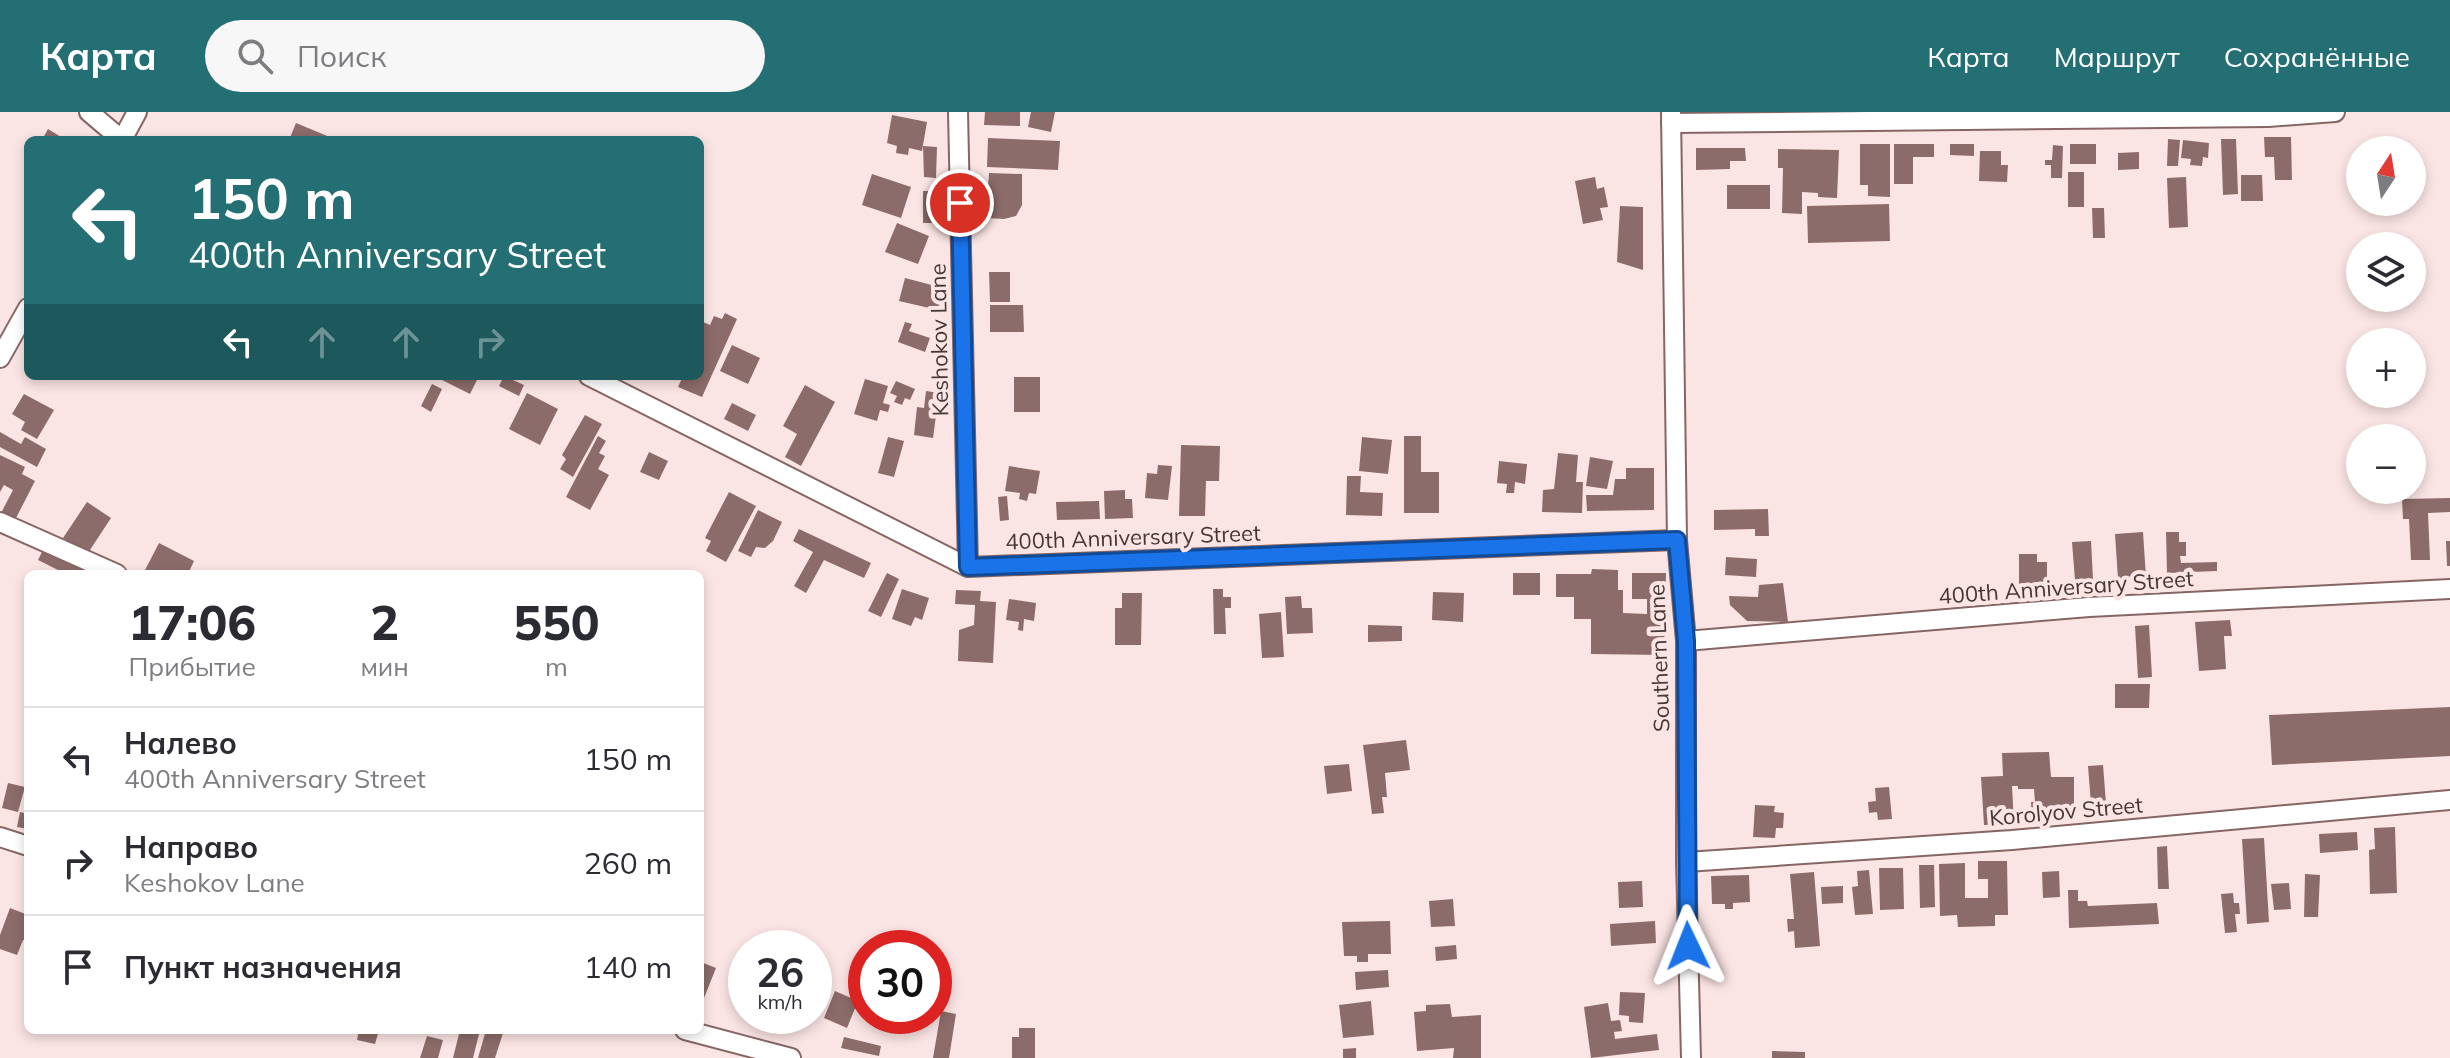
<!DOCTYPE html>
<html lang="ru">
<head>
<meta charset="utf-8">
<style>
	body { margin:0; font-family:Mulish,sans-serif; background:#f7f7f7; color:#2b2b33; height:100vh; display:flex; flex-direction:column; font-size:30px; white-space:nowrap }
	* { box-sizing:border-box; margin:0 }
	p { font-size:26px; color:#7c7c81 }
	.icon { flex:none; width:44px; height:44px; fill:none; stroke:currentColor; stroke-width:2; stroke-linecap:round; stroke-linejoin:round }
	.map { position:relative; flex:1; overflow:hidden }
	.side { position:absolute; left:24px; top:458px; width:680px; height:464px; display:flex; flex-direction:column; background:#fff; border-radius:12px; box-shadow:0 4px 12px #0003 }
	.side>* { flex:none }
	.top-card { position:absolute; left:24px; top:24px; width:680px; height:244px; border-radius:12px; box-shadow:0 4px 12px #0003; background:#246f74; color:#fff; overflow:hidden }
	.needle { width:52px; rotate:12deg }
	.buttons { position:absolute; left:2346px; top:24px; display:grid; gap:16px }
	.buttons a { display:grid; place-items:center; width:80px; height:80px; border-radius:50%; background:#fff; box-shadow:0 4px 12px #0003; font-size:40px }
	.speed { position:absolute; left:728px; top:818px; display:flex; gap:16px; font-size:40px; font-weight:700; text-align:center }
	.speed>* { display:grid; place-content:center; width:104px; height:104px; border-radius:50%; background:#fff; box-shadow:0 4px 12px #0003; line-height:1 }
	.speed small { font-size:20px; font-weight:400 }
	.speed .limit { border:12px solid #d22; background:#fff; color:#111 }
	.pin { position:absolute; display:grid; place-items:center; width:68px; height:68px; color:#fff; margin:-34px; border:4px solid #fff; border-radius:50%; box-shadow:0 2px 8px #0007 }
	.me { position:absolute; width:88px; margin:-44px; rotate:358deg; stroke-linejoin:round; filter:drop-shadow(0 0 6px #0008) }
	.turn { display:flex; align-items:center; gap:28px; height:168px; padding:0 32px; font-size:36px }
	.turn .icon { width:104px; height:104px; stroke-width:2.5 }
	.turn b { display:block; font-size:56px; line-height:68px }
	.lanes { display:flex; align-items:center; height:76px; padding:0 32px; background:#0003; justify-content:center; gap:40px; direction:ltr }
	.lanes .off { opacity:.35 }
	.eta { display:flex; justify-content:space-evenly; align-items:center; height:136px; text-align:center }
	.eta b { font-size:48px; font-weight:800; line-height:56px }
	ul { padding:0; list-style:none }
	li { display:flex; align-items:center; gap:24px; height:104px; padding:0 32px; border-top:2px solid #e1e1e2 }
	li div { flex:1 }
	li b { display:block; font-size:30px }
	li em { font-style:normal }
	header { display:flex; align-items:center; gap:48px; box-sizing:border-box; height:112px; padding:0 40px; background:#246f74; color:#fff }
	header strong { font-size:38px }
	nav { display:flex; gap:44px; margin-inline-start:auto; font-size:28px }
	.search { width:560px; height:72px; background:#f7f7f7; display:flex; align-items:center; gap:20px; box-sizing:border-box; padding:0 28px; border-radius:44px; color:#7c7c81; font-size:30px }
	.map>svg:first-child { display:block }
	.building { fill:#8c6c6a }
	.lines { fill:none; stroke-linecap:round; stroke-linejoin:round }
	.minor-casing { stroke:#866664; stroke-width:22 }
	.minor { stroke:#fff; stroke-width:18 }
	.route-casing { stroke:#114b97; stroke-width:20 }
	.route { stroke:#1a73e8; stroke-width:14 }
	.labels { text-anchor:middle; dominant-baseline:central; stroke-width:8; stroke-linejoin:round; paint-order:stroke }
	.street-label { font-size:22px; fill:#453736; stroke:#fbe5e4 }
</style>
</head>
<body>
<header>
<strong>Карта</strong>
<div class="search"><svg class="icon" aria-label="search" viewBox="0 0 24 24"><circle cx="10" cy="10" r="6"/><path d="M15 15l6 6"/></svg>Поиск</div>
<nav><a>Карта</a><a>Маршрут</a><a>Сохранённые</a></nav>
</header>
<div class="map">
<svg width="2450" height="946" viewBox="0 0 2450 946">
	<rect width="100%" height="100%" fill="#fbe5e4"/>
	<!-- building -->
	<g class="building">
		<path d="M985,0H1020V14L984,13Z"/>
		<path d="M1031,0H1055L1051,20L1028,15Z"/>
		<path d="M892,3L927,10L922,39L909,36L908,43L896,41L897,34L887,31Z"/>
		<path d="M296,11L337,28H289Z"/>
		<path d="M48,17L66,28H42Z"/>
		<path d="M2264,25H2291L2292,68H2275L2274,45H2265Z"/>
		<path d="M988,26L1060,29L1058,58L987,55Z"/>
		<path d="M2168,27L2180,28L2178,54H2167Z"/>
		<path d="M2221,27H2236L2238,82L2223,83Z"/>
		<path d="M2183,28L2209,31L2208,46L2203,45L2202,54L2190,53L2191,47L2181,46Z"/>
		<path d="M1860,32H1890V85L1868,84V73H1860Z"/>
		<path d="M1894,32H1934V45H1913V72H1894Z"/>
		<path d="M1950,32H1974V44L1950,43Z"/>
		<rect x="2070" y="32" width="26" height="20"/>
		<path d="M2053,33L2063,34L2062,66H2051V53H2045V48H2052Z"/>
		<path d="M923,34L937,35L936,66L924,65Z"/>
		<path d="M1696,36H1745L1746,49H1730V57L1696,58Z"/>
		<path d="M1778,37L1839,38L1837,86L1818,85V81L1802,80V102L1782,101L1783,56H1778Z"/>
		<path d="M1980,39H2001V53H2008L2007,70L1979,69Z"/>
		<path d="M2139,40V57L2118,58V41Z"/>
		<rect x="2068" y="60" width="16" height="35"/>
		<path d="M989,61L1022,62V93L1016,104L1004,107L986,106Z"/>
		<path d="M872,62L911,75L901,106L862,93Z"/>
		<path d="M2241,63H2262L2263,89H2241Z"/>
		<path d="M1595,65L1597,77L1604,75L1608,95L1600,96L1603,108L1583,112L1575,69Z"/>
		<path d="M2186,65L2188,115L2169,116L2167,66Z"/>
		<rect x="1727" y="73" width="43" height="24"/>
		<rect x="923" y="79" width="17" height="32"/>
		<path d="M1889,92L1890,129L1808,131L1807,94Z"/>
		<path d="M1620,94L1643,95V158L1617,150Z"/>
		<path d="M2092,96H2104L2105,126H2093Z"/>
		<path d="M897,111L929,124L918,152L885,140Z"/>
		<path d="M989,160H1010V190H990Z"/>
		<path d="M905,166L943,176L938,198L899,189Z"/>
		<path d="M990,193H1023L1024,220H990Z"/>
		<path d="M725,201L737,207L702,285L678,275L683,264H700V216L703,210L710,213L714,204L722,207Z"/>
		<path d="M905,210L912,212L909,219L930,226L925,240L898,230Z"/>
		<path d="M732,233L760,246L748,272L720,259Z"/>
		<path d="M444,264H479L470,282L442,268Z"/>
		<path d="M504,264L524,273L519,284L499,274Z"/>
		<rect x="1014" y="265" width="26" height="35"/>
		<path d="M865,267L888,274L883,291L890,293L888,300L880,298L877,309L854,302Z"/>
		<path d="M896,269L915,277L910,288L905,286L902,293L894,290L897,284L890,281Z"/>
		<path d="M432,272L442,277L431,300L421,294Z"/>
		<path d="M805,273L835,290L801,354L785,345L797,322L783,314Z"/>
		<path d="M926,279L939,281L933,326L914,323L917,295L924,296Z"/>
		<path d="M527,281L558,297L540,333L509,317Z"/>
		<path d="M24,282L54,298L37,327L21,318L25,310L12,302Z"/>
		<path d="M732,291L756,303L748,319L724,307Z"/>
		<path d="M585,303L602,312L573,365L560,357L566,347L562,343Z"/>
		<path d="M0,320L21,332L25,325L46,337L37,355L0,335Z"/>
		<path d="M598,324L606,329L599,341L605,344L598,357L609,363L590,398L566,385Z"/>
		<path d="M1404,324H1421V360H1439V401H1404Z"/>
		<path d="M888,325L904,329L894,365L878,361Z"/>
		<path d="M1362,325L1392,328L1388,362L1359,359Z"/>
		<path d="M1181,333L1220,334L1219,369H1206L1205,404H1179Z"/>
		<path d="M649,340L668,349L659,368L640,360Z"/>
		<path d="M1558,341L1578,343L1576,370H1583L1582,401L1542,400L1543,378L1554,377Z"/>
		<path d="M0,343L25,355L22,362L35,369L14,410L0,403L13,378L4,373L0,380Z"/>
		<path d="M1590,345L1613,349L1607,377L1586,374Z"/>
		<path d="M1499,349L1527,352L1525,372L1515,370L1514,381H1506L1507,372L1497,371Z"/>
		<path d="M1158,353L1172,354L1168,388L1145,386L1147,361L1157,362Z"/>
		<path d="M1009,354L1040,359L1036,382L1029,381L1027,389L1019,387L1020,381L1005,379Z"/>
		<path d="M1626,356H1654V398L1587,399L1586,383H1613L1615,367H1626Z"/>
		<path d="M1347,364H1361L1360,380L1383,381L1382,404L1346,403Z"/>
		<path d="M1125,378V387H1132L1133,406L1105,407L1104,379Z"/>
		<path d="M729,380L756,394L726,450L706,439L711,429L705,426Z"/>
		<path d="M1007,384L1009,408L1000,409L998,385Z"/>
		<path d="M2450,386V400L2428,401L2430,448H2411L2409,407H2403L2402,387Z"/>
		<path d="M1099,389L1100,407L1057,408L1056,390Z"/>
		<path d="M87,390L111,406L88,441L63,426Z"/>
		<path d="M1768,397L1769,424H1755V417L1714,418V398Z"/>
		<path d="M758,398L782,410L773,429L765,436L756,435L751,445L738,439Z"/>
		<path d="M799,417L871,451L864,466L824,448L806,481L794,474L813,440L793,429Z"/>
		<path d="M2143,420L2146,465L2118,467L2115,422Z"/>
		<path d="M2166,420H2179V430H2186V444H2180L2181,451L2217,450V459L2167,461Z"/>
		<path d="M2091,429L2093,467L2075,468L2072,430Z"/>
		<path d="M2446,429H2450V454H2447Z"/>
		<path d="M159,431L194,449L188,462L144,460Z"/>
		<path d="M45,434L101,462H66L38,448Z"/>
		<path d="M2019,442H2037V450H2047V473L2019,474Z"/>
		<path d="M1726,445L1757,447L1756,465L1725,463Z"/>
		<path d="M1592,457L1618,458V478H1623V501L1647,502V487H1632V461H1666L1664,543L1591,542V507H1574V485H1556V462H1591Z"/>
		<path d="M887,461L899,467L881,505L868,499Z"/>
		<rect x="1513" y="461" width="27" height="22"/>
		<path d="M1783,471L1788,510L1747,509L1730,493L1729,484L1758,485L1759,473Z"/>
		<path d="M902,477L929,486L922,508L915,505L911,514L892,507Z"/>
		<path d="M1213,477H1223V485H1231V496H1225L1226,522H1214Z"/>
		<path d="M956,478L981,479L980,489L996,490L993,551L958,549L959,518L974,513L975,493L955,492Z"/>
		<path d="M1433,480L1464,481L1463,510L1432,508Z"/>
		<path d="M1122,481H1142L1141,533H1115V496H1122Z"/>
		<path d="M1301,484L1302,496H1312L1313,521L1287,522L1285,485Z"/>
		<path d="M1009,487L1036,491L1034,509L1024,507L1023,519L1018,518L1019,510L1006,508Z"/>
		<path d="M1281,500L1284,545L1262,546L1259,502Z"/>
		<path d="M2230,508L2232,524H2224L2226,557L2199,559L2195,510Z"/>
		<path d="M1368,513L1402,514V529L1368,530Z"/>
		<path d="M2149,513L2152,565L2138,566L2135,514Z"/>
		<path d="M2115,572H2150L2149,596H2115Z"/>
		<path d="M2450,595V644L2272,653L2269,603Z"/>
		<path d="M1406,628L1410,658L1385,661L1387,685H1382L1384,701L1372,702L1363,633Z"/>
		<path d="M2049,640L2051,665H2074V696H2051L2052,707L2032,708L2031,690H2035L2034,677H2018V674H2012L2014,712L1984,713L1981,665L2003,664L2002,641Z"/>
		<path d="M1349,652L1352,679L1327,682L1324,654Z"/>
		<path d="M2103,653L2107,704L2092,705L2088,654Z"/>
		<path d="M8,671L25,675L18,700L2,696Z"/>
		<path d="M1889,675L1892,707L1878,708L1877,700L1869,701L1868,690L1876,689L1875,676Z"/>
		<path d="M1755,693L1775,694L1774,700L1784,701L1783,716H1776L1775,726L1753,725Z"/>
		<path d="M20,700L28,702V717L17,715Z"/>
		<path d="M2395,715L2397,781L2370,782L2369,738L2375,737L2374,716Z"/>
		<path d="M2357,720L2358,738L2320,741L2319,722Z"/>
		<path d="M2264,726L2269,810L2247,812L2242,727Z"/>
		<path d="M2167,734L2169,777H2158L2157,735Z"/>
		<path d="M1978,749H2007L2008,803H1995V814L1958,815L1957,803L1940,804L1939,752L1965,751V786H1988V767H1978Z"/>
		<path d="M1919,753H1934L1935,795L1920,796Z"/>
		<path d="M1879,756H1903L1904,797L1880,798Z"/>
		<path d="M1869,758L1873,802L1855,803L1852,775L1858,774L1857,759Z"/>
		<path d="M2059,759L2060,785L2043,786L2042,760Z"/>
		<path d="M1814,760L1820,834L1795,836L1794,819L1788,820L1787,807H1794L1790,762Z"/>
		<path d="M2305,762L2320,763L2318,805H2304Z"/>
		<path d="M1749,763L1750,790L1733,791V797H1725V792H1712L1711,764Z"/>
		<path d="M1642,769L1643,795L1619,796L1618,770Z"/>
		<path d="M2289,771L2291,797L2274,798L2271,772Z"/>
		<path d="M1843,774V791L1822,792L1821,775Z"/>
		<path d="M2068,778H2078V789H2087L2088,794L2157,791L2159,812L2069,816Z"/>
		<path d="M2233,781L2234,791H2239L2240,802H2235L2237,820L2225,821L2221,782Z"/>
		<path d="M1453,787L1455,814L1431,815L1429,789Z"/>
		<path d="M10,796L28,803V829L23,828L17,843L0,837V823Z"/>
		<path d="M1390,809L1391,842H1368V850H1357V844H1344L1342,810Z"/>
		<path d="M1655,809L1656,831L1611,834L1610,812Z"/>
		<path d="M1456,833L1457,847L1436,849L1435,835Z"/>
		<path d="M701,850L716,856L700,896V852Z"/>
		<path d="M1388,858L1389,875L1356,878L1355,860Z"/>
		<path d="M835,879L858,889L847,916L824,906Z"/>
		<path d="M1620,880L1645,881L1643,911L1629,910V904L1619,903Z"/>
		<path d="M1371,889L1374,923L1343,926L1339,893Z"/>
		<path d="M1608,891L1611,909L1620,908L1622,919L1614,920L1615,927L1657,922L1659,938L1591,946L1584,895Z"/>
		<path d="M1450,892L1452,905L1481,903V946H1453L1454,936L1417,939L1414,900L1426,899V893Z"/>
		<path d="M941,899L956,902L949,946H933Z"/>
		<path d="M1019,916H1035V946H1012V925H1019Z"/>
		<path d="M359,918H379L375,932L357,928Z"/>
		<path d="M460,918H480L473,946H453Z"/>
		<path d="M486,918H504L495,946H478Z"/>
		<path d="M427,924L443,928L438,946H420Z"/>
		<path d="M844,925L881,934L879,944L841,936Z"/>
		<path d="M1356,936V946H1343V937Z"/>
		<path d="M1772,939L1805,940V946H1772Z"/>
	</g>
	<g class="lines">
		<defs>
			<g id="minor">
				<path d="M89,0L122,28"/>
				<path d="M958,0L968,455"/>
				<path d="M1671,0L1677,428L1686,529V750L1691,946"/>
				<path d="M1671,11L2268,5L2335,0"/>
				<path d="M122,28L137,0"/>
				<path d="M0,246L28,196"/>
				<path d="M589,264L968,455L1677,428"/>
				<path d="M0,410L117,462"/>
				<path d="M1686,529L2089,495L2450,477"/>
				<path d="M0,725L28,734"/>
				<path d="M1686,750L2012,728L2450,688"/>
				<path d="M685,918L791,946"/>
			</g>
		</defs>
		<!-- minor casing -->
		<use href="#minor" class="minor-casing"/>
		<!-- minor -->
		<use href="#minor" class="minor"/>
	</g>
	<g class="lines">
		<defs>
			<path id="route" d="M960,91L968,455L1677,428L1686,529L1688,834"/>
		</defs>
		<!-- route casing -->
		<use href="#route" class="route-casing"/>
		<!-- route -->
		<use href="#route" class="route"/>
	</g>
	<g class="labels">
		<!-- street labels -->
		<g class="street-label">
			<text transform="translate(939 228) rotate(-91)">Keshokov Lane</text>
			<text transform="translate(1133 425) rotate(-2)">400th Anniversary Street</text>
			<text transform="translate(2066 475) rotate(-4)">400th Anniversary Street</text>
			<text transform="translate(1659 546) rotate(-92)">Southern Lane</text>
			<text transform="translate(2066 699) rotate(-5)">Korolyov Street</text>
		</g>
	</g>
</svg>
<div class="buttons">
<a><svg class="needle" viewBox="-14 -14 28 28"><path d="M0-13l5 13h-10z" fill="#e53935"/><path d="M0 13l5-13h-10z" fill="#7c7c81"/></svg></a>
<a><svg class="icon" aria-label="layers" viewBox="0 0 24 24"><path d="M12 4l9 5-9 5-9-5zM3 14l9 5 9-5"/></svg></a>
<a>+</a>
<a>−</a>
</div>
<div class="speed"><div>26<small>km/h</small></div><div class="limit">30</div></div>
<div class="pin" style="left:960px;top:91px;background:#d93025"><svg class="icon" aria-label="arrive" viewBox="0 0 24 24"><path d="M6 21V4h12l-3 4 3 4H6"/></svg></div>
<svg class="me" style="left:1688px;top:834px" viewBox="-20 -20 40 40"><path d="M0-17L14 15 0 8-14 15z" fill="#1a73e8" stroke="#fff" stroke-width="4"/></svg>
<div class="top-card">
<div class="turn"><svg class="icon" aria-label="left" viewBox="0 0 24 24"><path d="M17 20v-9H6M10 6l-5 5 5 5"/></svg><div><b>150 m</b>400th Anniversary Street</div></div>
<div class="lanes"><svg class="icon" aria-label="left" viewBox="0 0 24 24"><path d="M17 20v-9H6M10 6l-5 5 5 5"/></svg><svg class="icon off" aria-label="ahead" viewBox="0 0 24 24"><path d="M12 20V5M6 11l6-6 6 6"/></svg><svg class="icon off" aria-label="ahead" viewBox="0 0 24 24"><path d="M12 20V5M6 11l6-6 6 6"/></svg><svg class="icon off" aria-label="right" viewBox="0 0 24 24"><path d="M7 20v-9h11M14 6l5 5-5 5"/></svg></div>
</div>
<section class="side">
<div class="eta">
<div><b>17:06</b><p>Прибытие</p></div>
<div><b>2</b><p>мин</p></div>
<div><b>550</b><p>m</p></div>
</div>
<ul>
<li><svg class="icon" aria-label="left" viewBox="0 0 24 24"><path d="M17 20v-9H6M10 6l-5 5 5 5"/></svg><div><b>Налево</b><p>400th Anniversary Street</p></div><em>150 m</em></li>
<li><svg class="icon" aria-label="right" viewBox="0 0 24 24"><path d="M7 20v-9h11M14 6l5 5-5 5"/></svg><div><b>Направо</b><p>Keshokov Lane</p></div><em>260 m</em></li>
<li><svg class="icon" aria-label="arrive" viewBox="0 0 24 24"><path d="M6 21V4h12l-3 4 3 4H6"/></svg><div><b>Пункт назначения</b></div><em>140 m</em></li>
</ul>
</section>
</div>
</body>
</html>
